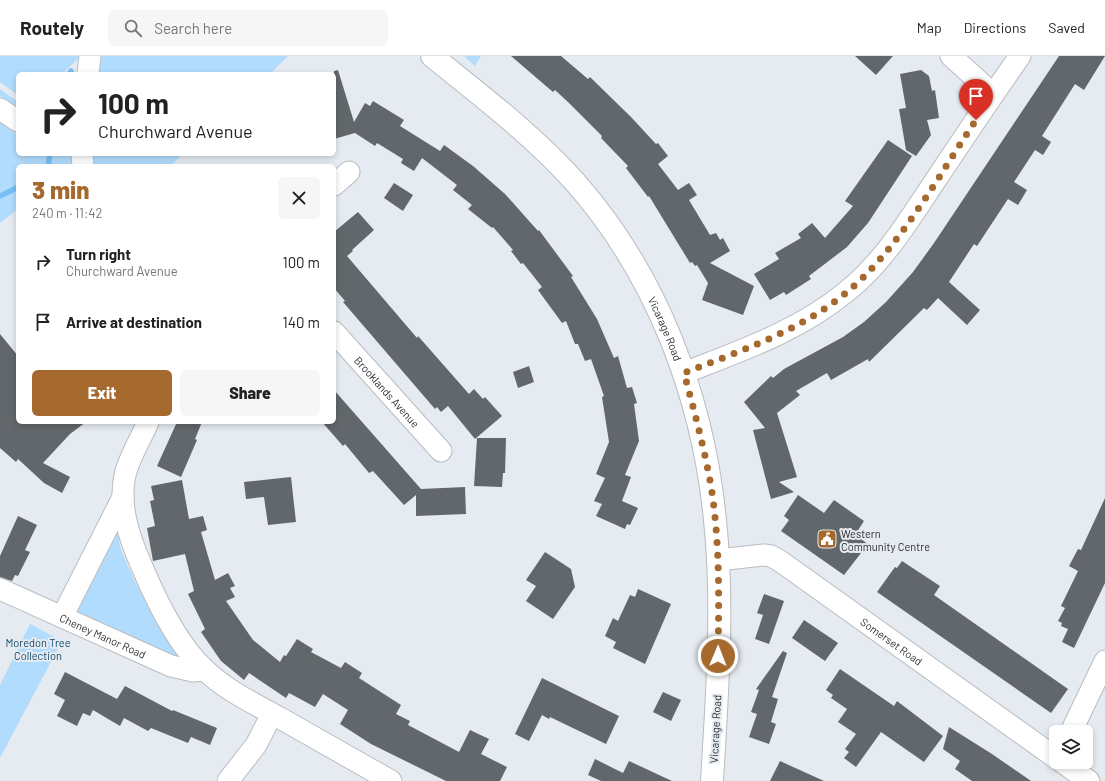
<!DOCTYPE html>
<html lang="en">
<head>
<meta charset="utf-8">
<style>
	body { margin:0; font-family:Barlow,sans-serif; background:#f6f6f6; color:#222; height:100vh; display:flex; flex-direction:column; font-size:15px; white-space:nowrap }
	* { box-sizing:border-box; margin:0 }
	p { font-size:13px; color:#767676 }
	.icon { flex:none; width:22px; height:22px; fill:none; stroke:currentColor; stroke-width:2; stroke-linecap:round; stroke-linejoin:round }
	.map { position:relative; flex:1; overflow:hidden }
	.drawer { position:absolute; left:16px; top:108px; width:320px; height:260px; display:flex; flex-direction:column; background:#fff; border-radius:6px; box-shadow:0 2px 6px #0003 }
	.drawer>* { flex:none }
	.guide { position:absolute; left:16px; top:16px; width:320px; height:84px; border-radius:6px; box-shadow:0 2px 6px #0003; background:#fff; color:#222; overflow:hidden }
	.tools { position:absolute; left:1049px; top:669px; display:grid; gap:8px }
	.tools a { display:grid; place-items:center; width:44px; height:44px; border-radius:6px; background:#fff; box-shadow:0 2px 6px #0003; font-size:20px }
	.pin { position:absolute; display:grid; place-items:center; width:34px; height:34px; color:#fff; margin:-41px -17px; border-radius:50% 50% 50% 0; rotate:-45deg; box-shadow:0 0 4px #0007 }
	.pin .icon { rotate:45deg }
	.me { position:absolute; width:44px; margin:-22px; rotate:1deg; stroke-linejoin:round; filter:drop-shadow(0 0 3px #0008) }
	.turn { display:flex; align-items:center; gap:14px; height:84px; padding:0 16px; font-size:18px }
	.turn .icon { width:52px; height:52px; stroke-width:2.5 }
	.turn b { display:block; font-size:28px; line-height:34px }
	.round { display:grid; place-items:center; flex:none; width:42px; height:42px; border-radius:6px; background:#f6f6f6 }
	.overview { display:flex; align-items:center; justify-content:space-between; height:68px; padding:0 16px }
	h1 { font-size:24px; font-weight:800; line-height:30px; color:#a6692d }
	.primary-button { display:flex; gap:8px; margin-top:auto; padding:8px 16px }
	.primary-button a { flex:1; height:46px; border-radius:6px; background:#a6692d; color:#fff; font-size:16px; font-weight:800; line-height:46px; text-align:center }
	.primary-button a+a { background:#f6f6f6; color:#222 }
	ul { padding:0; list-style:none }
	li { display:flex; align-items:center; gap:12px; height:60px; padding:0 16px }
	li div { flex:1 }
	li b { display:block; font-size:15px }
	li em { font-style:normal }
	header { display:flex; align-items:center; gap:24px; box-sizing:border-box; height:56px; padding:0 20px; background:#fff; border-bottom:1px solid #e0e0e0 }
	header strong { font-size:19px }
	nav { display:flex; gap:22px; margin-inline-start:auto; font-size:14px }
	.search { width:280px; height:36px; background:#f6f6f6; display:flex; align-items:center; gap:10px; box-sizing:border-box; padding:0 14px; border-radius:6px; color:#767676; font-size:15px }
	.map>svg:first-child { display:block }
	.green { fill:#b2dcfd }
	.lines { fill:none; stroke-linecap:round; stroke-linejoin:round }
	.stream { stroke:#79c0f5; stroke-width:5.5 }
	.building { fill:#62676b }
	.minor-casing { stroke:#b8bdc2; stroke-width:23 }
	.major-casing { stroke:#b8bdc2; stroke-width:24 }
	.minor { stroke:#fff; stroke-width:21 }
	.major { stroke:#fff; stroke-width:22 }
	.route { stroke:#a6692d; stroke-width:7; stroke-dasharray:0 12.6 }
	.labels { text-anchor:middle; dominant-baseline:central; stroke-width:4; stroke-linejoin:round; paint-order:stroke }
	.street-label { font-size:11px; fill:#2c2e30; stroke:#e5ebf0 }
	.poi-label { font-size:11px; fill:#2c2e30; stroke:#e5ebf0; text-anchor:start }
	.park-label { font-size:11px; fill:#13496c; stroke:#e5ebf0 }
</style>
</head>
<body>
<header>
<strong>Routely</strong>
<div class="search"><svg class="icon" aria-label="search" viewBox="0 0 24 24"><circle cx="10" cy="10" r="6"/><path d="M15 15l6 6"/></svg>Search here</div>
<nav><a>Map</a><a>Directions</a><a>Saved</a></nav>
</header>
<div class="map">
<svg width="1105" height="725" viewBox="0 0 1105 725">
	<rect width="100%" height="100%" fill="#e5ebf0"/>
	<!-- green -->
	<g class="green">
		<path d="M0,0H81L62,18H18V39L0,26Z"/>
		<path d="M99,0H288L270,18H97Z"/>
		<path d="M464,0H481L475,10Z"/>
		<path d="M0,33L18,46V52L0,40Z"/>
		<path d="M0,66L18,79V98H63L72,101V110H18V153L0,167Z"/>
		<path d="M89,98H183L170,110H91Z"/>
		<path d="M118,472C119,479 119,489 122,496C138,536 161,574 185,610L72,559Z"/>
		<path d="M30,568L62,585L0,702V629Z"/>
	</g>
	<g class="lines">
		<!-- stream -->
		<g class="stream">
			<path d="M69,18L71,15"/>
			<path d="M48,110L50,98"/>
			<path d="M0,140L18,131"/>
		</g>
	</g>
	<!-- building -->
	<g class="building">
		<path d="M511,0H561L588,23L590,21L631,61L656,88L658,87L668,100L658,108L678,134L689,127L697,139L689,144L710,179L716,177L720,184L723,182L730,195L710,207L754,230L743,259L702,244L708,227L697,209L695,210L692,206L690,207L649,140L648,141L626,112L628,110L601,82L602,80L569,47L555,34L553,36Z"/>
		<path d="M855,0H893L876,19Z"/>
		<path d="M1059,0H1105L1084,34L1075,28L1042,80L1051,86L1043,99L1035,94L1014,126L1027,134L1018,149L1008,143L977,190L974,188L949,226L980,254L967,269L938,242L927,254L924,252L869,306L868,303L831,324L827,317L796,335L800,339L777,357L797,421L779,426L794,436L771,443L753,374L765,372L744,346L771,320L773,322L784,313L843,281L864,266L886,246L913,216L934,187Z"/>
		<path d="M338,14L354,66L365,47L370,50L373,45L404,64L400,70L440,95L444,89L473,110L505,138L538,175L539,174L573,220L571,221L597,263L614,302L618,300L627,332L632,331L637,347L634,348L639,385L625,419L631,421L622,445L638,452L630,469L627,468L625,473L596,460L602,448L594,445L605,422L596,418L609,386L602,341L604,340L591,303L585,305L578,288H575L566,265L562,267L538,234L542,231L523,207L521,208L511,195L513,194L493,171L492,172L468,153L472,149L453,134L457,129L422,102L414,115L401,107L403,103L377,87L375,90L355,77L334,83V15Z"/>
		<path d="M921,14L929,20L932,35L935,34L939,62L927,64L931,79L916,100L906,94L899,53L906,52L900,18Z"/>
		<path d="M888,84L912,100L868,167L847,191L809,220L811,223L786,239L784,236L770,244L754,218L779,203L775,197L801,182L798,178L812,167L825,182L853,150L845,145Z"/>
		<path d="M394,127L413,139L403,155L384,142Z"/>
		<path d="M358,156L374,174L352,194L353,195L347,200L417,282L418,280L469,338L474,333L483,343L485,341L502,360L475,383L448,350L441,356L437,351L435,353L343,246L345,245L334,232V176Z"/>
		<path d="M0,278L18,300V366H86L70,378L43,407L70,421L62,437L44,427L18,403L16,406L0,392Z"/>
		<path d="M529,310L534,326L518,332L513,316Z"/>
		<path d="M334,334L421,433L465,431L466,458L416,460V439L404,449L373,415L369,417L345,388L343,390L322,366H334Z"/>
		<path d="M177,366H202L195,383L197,384L181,421L157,410Z"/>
		<path d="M477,382H506L505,417H503L502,431L474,430Z"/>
		<path d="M291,421L296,466L268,469L264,441L246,443L244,426Z"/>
		<path d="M182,424L189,463L203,460L207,474L201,476L215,524L228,517L235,530L230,532L235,541L226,545L253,584L280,606L284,599L286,600L297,583L313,593L311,596L341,612L345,606L362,617L359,622L401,649L396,658L410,665L408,669L459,696L470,674L489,683L481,698L507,711L500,725H446L371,688L340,668L348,654L323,638L315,651L289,637L286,642L249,617L244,624L221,605L201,576L205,573L188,538L194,535L185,498L153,505L147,472L155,470L150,445L154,444L151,430Z"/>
		<path d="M798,439L824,457L834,444L864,465L855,479L868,488L844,519L781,475L789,464L784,460Z"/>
		<path d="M1105,442V527L1074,592L1062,586L1068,573L1061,570L1062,567L1058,565L1065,552L1061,550L1078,515L1069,510L1078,493L1081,494Z"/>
		<path d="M18,460L37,469L25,494L30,496L18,520L15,519L12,525L0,521V500Z"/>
		<path d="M545,496L571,513L575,531L553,563L526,545L536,530L526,524Z"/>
		<path d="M902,505L940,530L934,539L1068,633L1051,657L877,536L895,511L897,512Z"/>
		<path d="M638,533L671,548L645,608L613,592L616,586L605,580L613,562L618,565L630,539L635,541Z"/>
		<path d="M764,538L784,545L769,588L755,583L763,559L757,557Z"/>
		<path d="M804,564L838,587L825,605L792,582Z"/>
		<path d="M783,595L787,597L772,641L778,643L771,666L776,668L769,688L749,681L757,658L751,656L759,634L756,633Z"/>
		<path d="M840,613L894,650L897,645L943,680L924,706L881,676L856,711L844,702L849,696L845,693L856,678L838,666L847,653L831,642L833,639L826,634Z"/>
		<path d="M65,616L117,643L125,630L172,655L173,654L217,672L210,689L191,681L188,687L151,672L148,675L124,662L120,670L93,654L90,660L83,657L77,670L57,660L65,644L54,638Z"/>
		<path d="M542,622L619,660L606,688L550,661L549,663L542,659L529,685L515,678Z"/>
		<path d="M663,636L681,644L671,665L653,656Z"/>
		<path d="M949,671L992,698L1031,725H972L955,713L960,705L943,693Z"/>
		<path d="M595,703L623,717L629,705L672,725H601L588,719Z"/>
		<path d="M780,705L824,725H770Z"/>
	</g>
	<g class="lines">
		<defs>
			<g id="minor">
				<path d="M951,0L993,38"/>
				<path d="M88,18L90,0"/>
				<path d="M0,53L18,65"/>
				<path d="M82,98L83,110"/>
				<path d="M334,129L349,116"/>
				<path id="s1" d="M334,276L441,395"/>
				<path d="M684,317C740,295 799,275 846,236C883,207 909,164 935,125C963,83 991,41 1020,0"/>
				<path d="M148,366C141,383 129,401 125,419C118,451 130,484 143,513C157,546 177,588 204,613C225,634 255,648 280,662C317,683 354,704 391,725"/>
				<path id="s2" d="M718,504L764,499L771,500L780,505L1056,702"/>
				<path id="s3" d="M0,533L171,610L193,615L205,614"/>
				<path d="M62,561L123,441"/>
				<path d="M1071,676L1105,605"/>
				<path d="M1062,706L1089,725"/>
				<path d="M228,725L256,689L272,658"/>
			</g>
			<g id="major">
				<path id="s4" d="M432,0C481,40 532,78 575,126C657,219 703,341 715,464C724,551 717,639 712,725"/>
			</g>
		</defs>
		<!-- minor casing -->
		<use href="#minor" class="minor-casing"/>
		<!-- major casing -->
		<use href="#major" class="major-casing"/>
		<!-- minor -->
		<use href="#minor" class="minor"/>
		<!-- major -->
		<use href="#major" class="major"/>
	</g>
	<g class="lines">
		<!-- route -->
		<path class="route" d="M718,600C719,543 720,486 711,430C704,391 694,354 684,317C740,295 800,275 847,236C899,193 939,119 976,64"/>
	</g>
	<!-- icons -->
	<defs>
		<symbol id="civic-square" viewBox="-11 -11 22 22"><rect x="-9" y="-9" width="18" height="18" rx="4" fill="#a6692d" stroke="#e5ebf0"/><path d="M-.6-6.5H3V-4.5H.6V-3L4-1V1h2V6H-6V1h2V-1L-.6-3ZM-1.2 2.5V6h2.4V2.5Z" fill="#fff"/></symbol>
	</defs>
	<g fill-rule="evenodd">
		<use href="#civic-square" x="816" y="472" width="22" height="22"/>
	</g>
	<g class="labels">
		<!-- street labels -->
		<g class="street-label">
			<text stroke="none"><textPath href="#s4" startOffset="364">Vicarage Road</textPath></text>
			<text stroke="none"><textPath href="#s1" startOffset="80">Brooklands Avenue</textPath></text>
			<text stroke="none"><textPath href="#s3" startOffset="113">Cheney Manor Road</textPath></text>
			<text stroke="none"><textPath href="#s2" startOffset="201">Somerset Road</textPath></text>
			<text transform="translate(715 673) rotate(-87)">Vicarage Road</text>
		</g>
		<!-- poi labels -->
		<g class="poi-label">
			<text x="841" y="477">Western<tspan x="841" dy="13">Community Centre</tspan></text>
		</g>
		<!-- park labels -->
		<g class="park-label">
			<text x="38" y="586">Moredon Tree<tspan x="38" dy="13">Collection</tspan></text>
		</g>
	</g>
</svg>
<div class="tools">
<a><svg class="icon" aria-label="layers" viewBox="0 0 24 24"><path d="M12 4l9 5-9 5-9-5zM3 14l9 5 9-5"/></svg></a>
</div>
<div class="pin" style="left:976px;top:64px;background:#d93025"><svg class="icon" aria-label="arrive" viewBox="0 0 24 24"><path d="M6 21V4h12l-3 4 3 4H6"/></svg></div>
<svg class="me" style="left:718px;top:600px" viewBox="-20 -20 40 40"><circle r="17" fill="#a6692d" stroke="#fff" stroke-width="3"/><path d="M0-11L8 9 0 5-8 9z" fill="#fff"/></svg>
<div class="guide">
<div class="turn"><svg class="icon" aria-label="right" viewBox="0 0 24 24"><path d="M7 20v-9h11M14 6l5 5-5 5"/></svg><div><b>100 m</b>Churchward Avenue</div></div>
</div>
<section class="drawer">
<div class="overview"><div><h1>3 min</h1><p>240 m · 11:42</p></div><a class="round"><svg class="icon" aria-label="close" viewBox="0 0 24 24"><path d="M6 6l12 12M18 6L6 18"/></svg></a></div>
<ul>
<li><svg class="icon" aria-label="right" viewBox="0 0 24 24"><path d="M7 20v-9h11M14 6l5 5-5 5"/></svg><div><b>Turn right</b><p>Churchward Avenue</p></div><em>100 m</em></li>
<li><svg class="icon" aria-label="arrive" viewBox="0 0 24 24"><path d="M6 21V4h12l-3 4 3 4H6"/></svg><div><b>Arrive at destination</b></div><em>140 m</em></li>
</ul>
<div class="primary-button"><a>Exit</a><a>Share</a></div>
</section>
</div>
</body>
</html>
